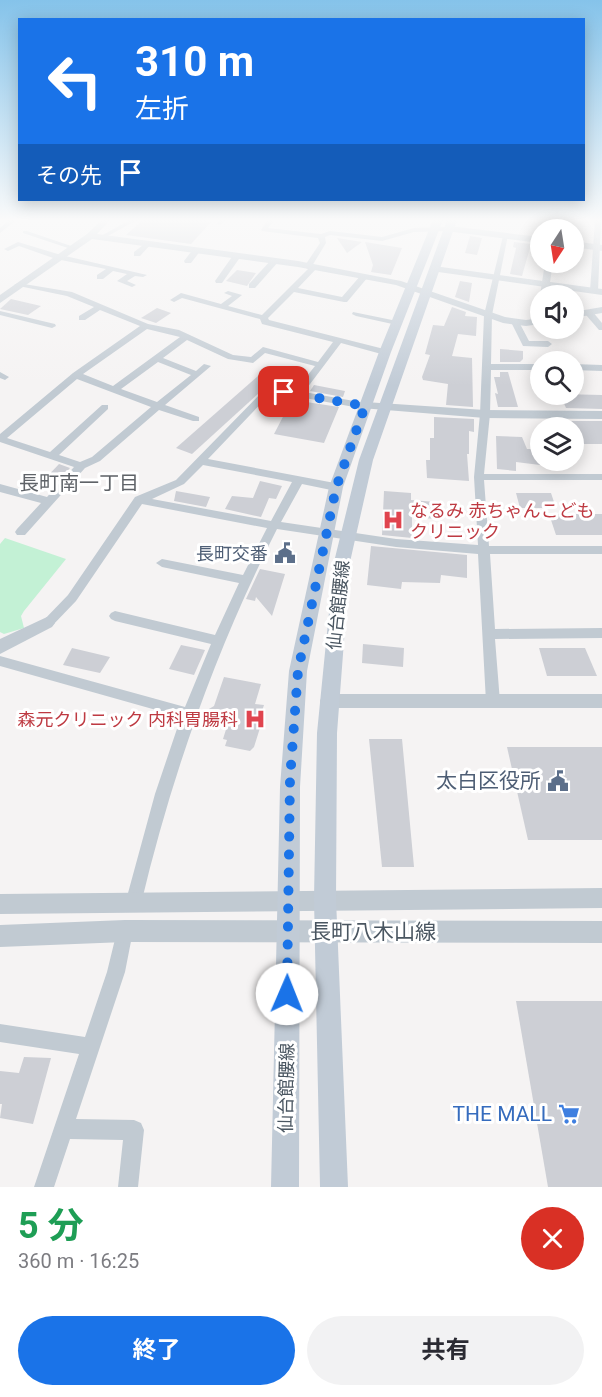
<!DOCTYPE html>
<html lang="ja">
<head>
<meta charset="utf-8">
<style>
	body { margin:0; font-family:Roboto,"Noto Sans JP",sans-serif; background:#f2f2f3; color:#2b2b33; height:100vh; display:flex; flex-direction:column; font-size:22px; white-space:nowrap }
	* { box-sizing:border-box; margin:0 }
	p { font-size:20px; color:#7c7c81 }
	.icon { flex:none; width:33px; height:33px; fill:none; stroke:currentColor; stroke-width:2; stroke-linecap:round; stroke-linejoin:round }
	.map { position:relative; height:1187px; overflow:hidden }
	.drawer { display:flex; flex-direction:column; background:#fff; flex:1 }
	.drawer>* { flex:none }
	.banner { position:absolute; left:18px; top:18px; width:567px; height:183px; border-radius:0px; box-shadow:0 3px 15px #0003; background:#1a73e8; color:#fff; overflow:hidden }
	.needle { width:39px; rotate:192deg }
	.fabs { position:absolute; left:530px; top:219px; display:grid; gap:12px }
	.fabs a { display:grid; place-items:center; width:54px; height:54px; border-radius:50%; background:#fff; box-shadow:0 3px 15px #0003; font-size:30px }
	.pin { position:absolute; display:grid; place-items:center; width:51px; height:51px; color:#fff; margin:-26px; border-radius:12px; box-shadow:0 3px 9px #0006 }
	.me { position:absolute; width:66px; margin:-33px; rotate:1deg; stroke-linejoin:round; filter:drop-shadow(0 0 4px #0008) }
	.turn { display:flex; align-items:center; gap:21px; height:126px; padding:0 18px; font-size:27px }
	.turn .icon { width:78px; height:78px; stroke-width:2.5 }
	.turn b { display:block; font-size:42px; line-height:51px }
	.then { display:flex; align-items:center; height:57px; padding:0 18px; background:#0003; gap:12px; font-size:22px }
	.round { display:grid; place-items:center; flex:none; width:63px; height:63px; border-radius:32px; background:#f2f2f3 }
	.head { display:flex; align-items:center; justify-content:space-between; height:102px; padding:0 18px }
	h1 { font-size:36px; font-weight:700; line-height:45px; color:#1e9e55 }
	.button { display:flex; gap:12px; margin-top:auto; padding:12px 18px }
	.button a { flex:1; height:69px; border-radius:36px; background:#1a73e8; color:#fff; font-size:24px; font-weight:700; line-height:69px; text-align:center }
	.button a+a { background:#f2f2f3; color:#2b2b33 }
	.map>svg:first-child { display:block }
	.green { fill:#c3f1d5 }
	.building { fill:#cdcfd5 }
	.lines { fill:none; stroke-linecap:round; stroke-linejoin:round }
	.minor { fill:#c1cad2; fill-rule:evenodd }
	.tertiary { fill:#c1cad2; fill-rule:evenodd }
	.secondary { fill:#c1cbd6; fill-rule:evenodd }
	.route { stroke:#1a73e8; stroke-width:10; stroke-dasharray:0 18 }
	.labels { text-anchor:middle; dominant-baseline:central; stroke-width:6; stroke-linejoin:round; paint-order:stroke }
	.health-label { font-size:18px; fill:#be3a42; stroke:#fff; text-anchor:start }
	.service-label { font-size:18px; fill:#4e5e75; stroke:#fff; text-anchor:end }
	.street-label { font-size:18px; fill:#4a5661; stroke:#fff }
	.neighbourhood-label { font-size:20px; fill:#5f6368; stroke:#fff }
	.near-service-label { font-size:21px; fill:#4e5e75; stroke:#fff; text-anchor:end }
	.near-street-label { font-size:21px; fill:#4a5661; stroke:#fff }
	.near-shop-label { font-size:21px; fill:#366cbe; stroke:#fff; text-anchor:end }
</style>
</head>
<body>
<div class="map">
<svg width="602" height="1187" viewBox="0 0 602 1187">
	<rect width="100%" height="100%" fill="#f5f3f3"/>
	<!-- green -->
	<path class="green" d="M5,538L66,559L24,611L21,616L24,628L4,634L0,632V544Z"/>
	<!-- building -->
	<g class="building">
		<path d="M143,220H199L211,222L191,244L126,235Z"/>
		<path d="M470,236L482,238L477,255L465,253Z"/>
		<path d="M337,238L362,242L347,253Z"/>
		<path d="M365,242L402,248L391,275L371,272L373,265Z"/>
		<path d="M514,242L531,244L522,276L510,274L516,248L513,247Z"/>
		<path d="M237,270L256,273L247,286L226,281Z"/>
		<path d="M460,281L472,283L469,302L455,297Z"/>
		<path d="M11,299L41,306L28,315L0,309Z"/>
		<path d="M452,307L466,312L465,316L477,317L476,336L458,334L452,356L472,358L473,407L446,405L448,384L423,380L422,377L430,355L425,354L433,325L444,326Z"/>
		<path d="M157,308L171,313L156,323L141,318Z"/>
		<path d="M500,349L523,351V359L520,362H500Z"/>
		<path d="M266,369L281,373L192,454L176,448Z"/>
		<path d="M500,372H508L518,407H498L495,393L498,394L494,377H500Z"/>
		<path d="M314,385L345,391L343,397L310,391Z"/>
		<path d="M560,394L602,395V409L566,408Z"/>
		<path d="M280,398L339,407L324,443L274,434L286,411L276,409Z"/>
		<path d="M434,417L474,419V432L469,431V454H467L469,481L427,478L426,460H430V438H434Z"/>
		<path d="M571,421H602V444H576Z"/>
		<path d="M496,436L522,437L527,449H540V465L516,462V471L497,469Z"/>
		<path d="M59,464L70,468L54,486L42,482Z"/>
		<path d="M260,481L282,486L276,499L269,498L261,517L225,509L232,496L253,498Z"/>
		<path d="M176,491L210,497L206,507L174,501Z"/>
		<path d="M384,491L411,493V500L436,502V519L412,517V538L382,535Z"/>
		<path d="M516,493H551L556,508H520Z"/>
		<path d="M549,514H602V535H556Z"/>
		<path d="M371,546L467,555V578L441,575L440,583L402,582L401,589L367,585Z"/>
		<path d="M260,569L285,574L272,616L256,597L255,601L246,599Z"/>
		<path d="M363,644L404,648L403,667L362,663Z"/>
		<path d="M181,645L205,650L194,675L169,669Z"/>
		<path d="M72,648L110,657L100,673L63,665Z"/>
		<path d="M539,648H585L597,676H547Z"/>
		<path d="M224,677L261,684L255,704L264,705L262,711L265,712L254,747L250,751L225,746L227,740L223,739L229,720L202,713L214,706Z"/>
		<path d="M369,739H402L414,867H382Z"/>
		<path d="M507,747H602V840H528Z"/>
		<path d="M516,1001H602V1187H548Z"/>
		<path d="M24,1057L51,1058L33,1124L0,1118L2,1104H0V1071L19,1073Z"/>
	</g>
	<g class="lines">
		<!-- minor -->
		<g class="minor">
			<path d="M9,220H16L0,233V228Z"/>
			<path d="M130,220H137L104,238L99,237Z"/>
			<path d="M220,220H226L220,225L217,223Z"/>
			<path d="M268,220H274L268,228L321,234L330,231L382,237L414,228L449,227L452,229L449,231L414,232L382,241L330,235L325,237L326,243L312,266L317,268L298,288L342,297L361,275L368,277L347,302H344L294,292L268,318L269,320L388,350V354L385,355L341,343L304,392L365,403L370,406L365,409L272,392L208,459L340,484L341,487L336,491L302,484L281,522L396,539L478,545L474,477L480,414L484,315L503,236L508,235L492,315L491,364H540V370H491L490,414L484,474H602V480H484L489,546H602V554H490L495,629L602,628V638L495,639L500,702L498,706L493,708L488,706L486,702L478,554L396,547L277,529C216,649 172,774 141,904L139,910L133,912L127,910L125,904L155,794L181,717L0,666V656L185,707L211,644L115,621L111,619L109,616L111,613L115,611L215,635L239,583L162,567L156,563L162,559L243,575L267,528L142,504L76,601L51,627H43L41,623L68,595L135,497L176,480L267,387L295,391L315,366L265,353L253,363L228,359L187,340L163,358L196,371L204,364L211,366L165,405L199,417V421H193L159,410L100,461L85,468L25,535H17L15,532L17,529L41,503L0,492V484L47,497L74,467L0,442V434L73,373L140,326L100,310L85,320H79V316L94,307L67,296L14,285L18,283L72,292L148,324L179,330L233,355L251,357L263,347L318,362L333,342L262,324L260,319L182,298L174,302L170,300L181,293L221,304L232,296L224,293L228,291L242,295L228,306L262,315L308,269L304,267L320,243L318,238L262,231L261,230ZM147,329L180,337L113,386L83,374ZM158,362L191,375L157,402L121,389ZM77,379L151,407L92,457L80,462L59,455L108,409V405H102L50,452L7,438ZM203,465L292,482L271,521L152,499L184,484Z"/>
			<path d="M552,220H558L557,230H551Z"/>
			<path d="M595,220H601L598,291L594,293L590,291Z"/>
			<path d="M23,231H27L77,248L71,249L23,233Z"/>
			<path d="M18,242L61,255L147,275L143,277L135,276L127,281L136,285L132,287L117,281L127,274L113,271L103,279H97V275L106,269L56,259L19,246L8,251L4,249Z"/>
			<path d="M147,242L152,243L140,256H134V252Z"/>
			<path d="M194,248L201,250L191,263H185L184,261Z"/>
			<path d="M234,254L241,256L222,283H216L215,281Z"/>
			<path d="M272,259L279,261L255,288H249V284Z"/>
			<path d="M545,262H553L548,296H540Z"/>
			<path d="M0,311L55,324L56,326L52,328L0,315Z"/>
			<path d="M586,311H592L602,323V330H599L586,315Z"/>
			<path d="M353,312L397,321L401,323L397,325L356,316L352,314Z"/>
			<path d="M512,320H518L529,341H548L552,344L548,347L523,346L511,322Z"/>
			<path d="M573,364L602,365V371L573,370Z"/>
			<path d="M0,372L9,377L5,380L0,378Z"/>
			<path d="M125,923L131,925L133,931L125,972L76,1119L134,1120L141,1123L144,1130L138,1187H118L123,1140L70,1139L54,1187H34L79,1054L0,1042V1024L85,1037L107,972L117,931L119,925Z"/>
		</g>
		<!-- tertiary -->
		<g class="tertiary">
			<path d="M102,220H110L97,234L298,261L401,281L505,317L526,320L540,318V324L526,326L503,323L396,285L298,267L92,239L0,303V295L87,234Z"/>
			<path d="M449,226L540,237V243L446,231V227Z"/>
			<path d="M573,241L602,245V251L573,247Z"/>
			<path d="M434,266L602,289V295L431,271V267Z"/>
			<path d="M602,307V313L573,318V312Z"/>
			<path d="M365,402L485,410L602,411V419L485,418L361,408V404Z"/>
			<path d="M47,617L52,619L55,623L52,627L0,654V639Z"/>
			<path d="M328,694H602V708H328L322,706L320,701L322,696Z"/>
			<path d="M602,888V908L0,914V894Z"/>
			<path d="M125,920L602,921V943L125,942L0,947V925Z"/>
		</g>
		<!-- secondary -->
		<g class="secondary">
			<path d="M433,220H443L391,352L343,487L307,671L300,787L299,1187H271L280,787L289,671L329,487L379,352Z"/>
			<path d="M447,220H457L373,460L350,562L337,733L336,899L348,1187H320L314,899L317,733L334,562L359,460Z"/>
		</g>
	</g>
	<!-- sky -->
	<linearGradient id="sky" x2="0" y2="1"><stop stop-color="#85c3ea"/><stop offset="0.57" stop-color="#fafafa"/><stop offset="1" stop-color="#fafafa" stop-opacity="0"/></linearGradient>
	<rect width="602" height="386" fill="url(#sky)"/>
	<g class="lines">
		<!-- route -->
		<path class="route" d="M284,392L365,406L336,488L298,671L290,779L287,994"/>
	</g>
	<!-- icons -->
	<defs>
		<symbol id="hospital-bare" viewBox="-9 -9 18 18"><path d="M-5-5h3v3.5h4V-5h3V5h-3V1.5h-4V5h-3Z" fill="#e0444e" stroke="#fff" stroke-width="2.5" paint-order="stroke"/></symbol>
		<symbol id="civic-bare" viewBox="-9 -9 18 18"><path d="M-.6-6.5H3V-4.5H.6V-3L4-1V1h2V6H-6V1h2V-1L-.6-3ZM-1.2 2.5V6h2.4V2.5Z" fill="#5c6f8a" stroke="#fff" stroke-width="2.5" paint-order="stroke"/></symbol>
		<symbol id="supermarket-bare" viewBox="-9 -9 18 18"><path d="M-6-5.5h2.5l.6 2H6L4.5 2H-2.5L-4.4-4H-6ZM-1.5 3.2a1.3 1.3 0 1 0 .1 0ZM3 3.2a1.3 1.3 0 1 0 .1 0Z" fill="#3f7fe0" stroke="#fff" stroke-width="2.5" paint-order="stroke"/></symbol>
	</defs>
	<g fill-rule="evenodd">
		<use href="#hospital-bare" x="378" y="505" width="30" height="30"/>
		<use href="#civic-bare" x="270" y="538" width="30" height="30"/>
		<use href="#hospital-bare" x="240" y="704" width="30" height="30"/>
		<use href="#civic-bare" x="543" y="766" width="30" height="30"/>
		<use href="#supermarket-bare" x="554" y="1099" width="30" height="30"/>
	</g>
	<g class="labels">
		<!-- health labels -->
		<g class="health-label">
			<text x="410" y="510">なるみ 赤ちゃんこども<tspan x="410" dy="21">クリニック</tspan></text>
			<text x="238" y="719" text-anchor="end">森元クリニック 内科胃腸科</text>
		</g>
		<!-- service labels -->
		<g class="service-label">
			<text x="268" y="553">長町交番</text>
		</g>
		<!-- street labels -->
		<g class="street-label">
			<text transform="translate(338 605) rotate(-84)">仙台館腰線</text>
			<text transform="translate(286 1088) rotate(-89)">仙台館腰線</text>
		</g>
		<!-- neighbourhood labels -->
		<g class="neighbourhood-label">
			<text x="79" y="483">長町南一丁目</text>
		</g>
		<!-- near-service labels -->
		<g class="near-service-label">
			<text x="541" y="781">太白区役所</text>
		</g>
		<!-- near-street labels -->
		<g class="near-street-label">
			<text x="373" y="932">長町八木山線</text>
		</g>
		<!-- near-shop labels -->
		<g class="near-shop-label">
			<text x="552" y="1114">THE MALL</text>
		</g>
	</g>
</svg>
<div class="fabs">
<a><svg class="needle" viewBox="-14 -14 28 28"><path d="M0-13l5 13h-10z" fill="#e53935"/><path d="M0 13l5-13h-10z" fill="#7c7c81"/></svg></a>
<a><svg class="icon" aria-label="sound" viewBox="0 0 24 24"><path d="M4 9h4l5-4v14l-5-4H4zM17 9q2 3 0 6"/></svg></a>
<a><svg class="icon" aria-label="search" viewBox="0 0 24 24"><circle cx="10" cy="10" r="6"/><path d="M15 15l6 6"/></svg></a>
<a><svg class="icon" aria-label="layers" viewBox="0 0 24 24"><path d="M12 4l9 5-9 5-9-5zM3 14l9 5 9-5"/></svg></a>
</div>
<div class="pin" style="left:284px;top:392px;background:#d93025"><svg class="icon" aria-label="arrive" viewBox="0 0 24 24"><path d="M6 21V4h12l-3 4 3 4H6"/></svg></div>
<svg class="me" style="left:287px;top:994px" viewBox="-20 -20 40 40"><circle r="19" fill="#fff"/><path d="M0-13L10 11 0 6-10 11z" fill="#1a73e8"/></svg>
<div class="banner">
<div class="turn"><svg class="icon" aria-label="left" viewBox="0 0 24 24"><path d="M17 20v-9H6M10 6l-5 5 5 5"/></svg><div><b>310 m</b>左折</div></div>
<div class="then">その先<svg class="icon" aria-label="arrive" viewBox="0 0 24 24"><path d="M6 21V4h12l-3 4 3 4H6"/></svg></div>
</div>
</div>
<section class="drawer">
<div class="head"><div><h1>5 分</h1><p>360 m · 16:25</p></div><a class="round" style="background:#d93025;color:#fff"><svg class="icon" aria-label="close" viewBox="0 0 24 24"><path d="M6 6l12 12M18 6L6 18"/></svg></a></div>
<div class="button"><a>終了</a><a>共有</a></div>
</section>
</body>
</html>
